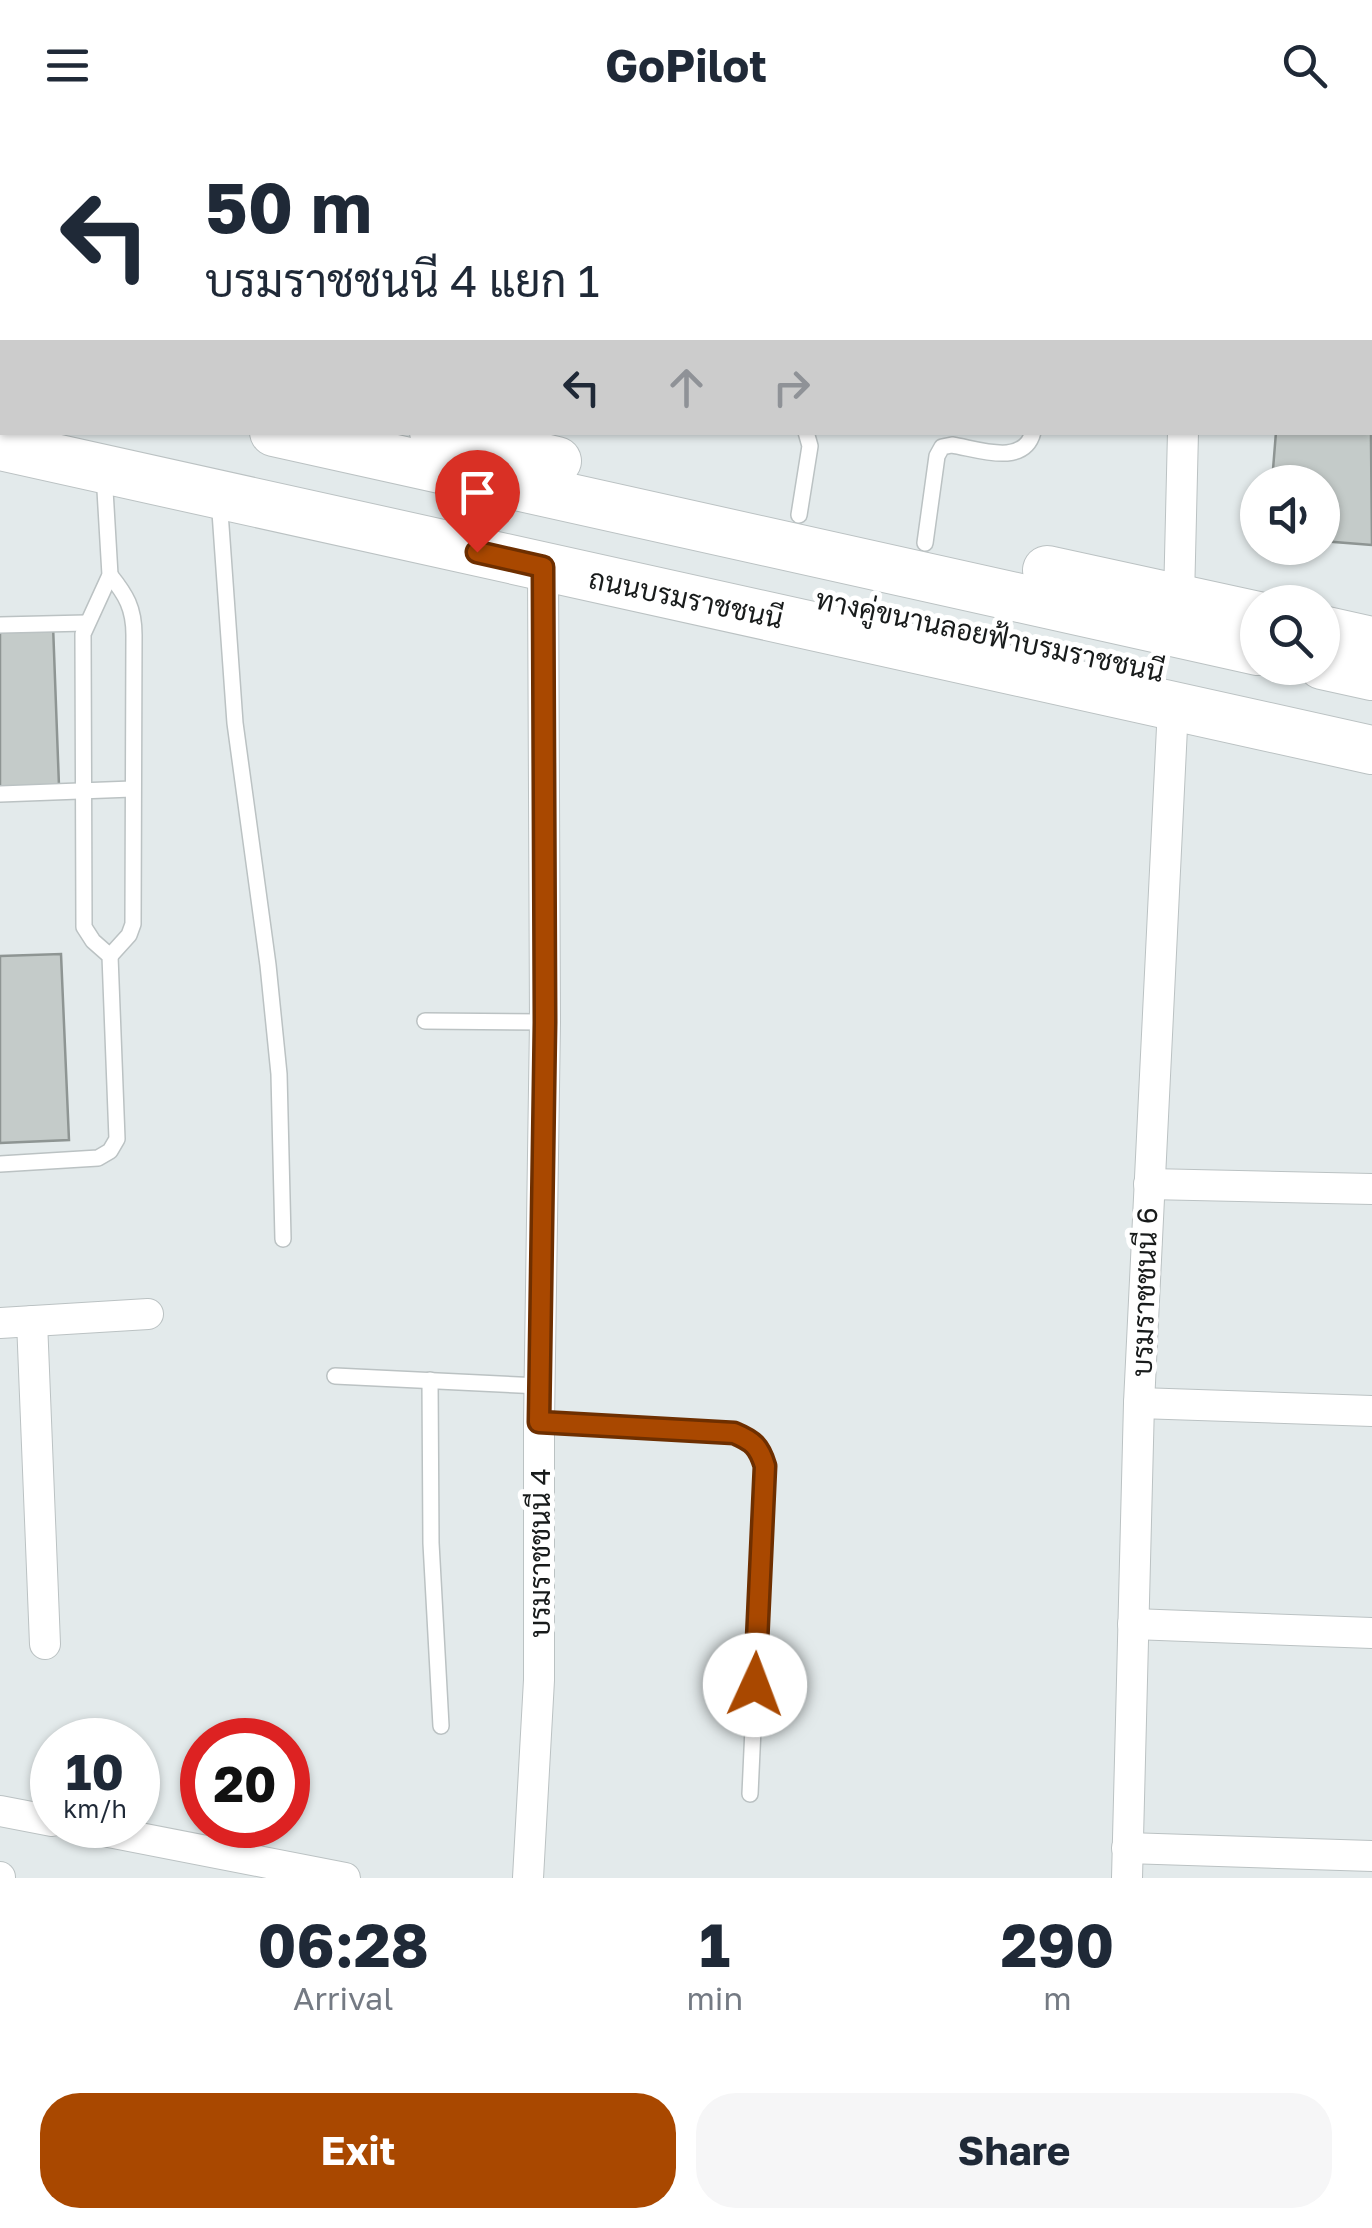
<!DOCTYPE html>
<html lang="en">
<head>
<meta charset="utf-8">
<style>
	body { margin:0; font-family:"Golos Text",Sarabun,sans-serif; background:#f6f6f7; color:#1f2937; height:100vh; display:flex; flex-direction:column; font-size:38px; white-space:nowrap }
	* { box-sizing:border-box; margin:0 }
	p { font-size:32px; color:#747a83 }
	.icon { flex:none; width:55px; height:55px; fill:none; stroke:currentColor; stroke-width:2; stroke-linecap:round; stroke-linejoin:round }
	.map { position:relative; height:1748px; overflow:hidden }
	.sheet { display:flex; flex-direction:column; background:#fff; flex:1 }
	.sheet>* { flex:none }
	.banner { position:absolute; left:0px; top:0px; width:1372px; height:305px; box-shadow:0 2px 8px #0004; background:#fff; color:#1f2937; overflow:hidden }
	.fabs { position:absolute; left:1240px; top:335px; display:grid; gap:20px }
	.fabs a { display:grid; place-items:center; width:100px; height:100px; border-radius:50%; background:#fff; box-shadow:0 2px 8px #0004; font-size:50px }
	.speed { position:absolute; left:30px; top:1588px; display:flex; gap:20px; font-size:50px; font-weight:700; text-align:center }
	.speed>* { display:grid; place-content:center; width:130px; height:130px; border-radius:50%; background:#fff; box-shadow:0 2px 8px #0004; line-height:1 }
	.speed small { font-size:25px; font-weight:400 }
	.speed .limit { border:15px solid #d22; background:#fff; color:#111 }
	.pin { position:absolute; display:grid; place-items:center; width:85px; height:85px; color:#fff; margin:-102px -42px; border-radius:50% 50% 50% 0; rotate:-45deg; box-shadow:0 0 10px #0007 }
	.pin .icon { rotate:45deg }
	.me { position:absolute; width:110px; margin:-55px; rotate:2deg; stroke-linejoin:round; filter:drop-shadow(0 0 8px #0008) }
	.turn { display:flex; align-items:center; gap:35px; height:210px; padding:0 40px; font-size:45px }
	.turn .icon { width:130px; height:130px; stroke-width:2.5 }
	.turn b { display:block; font-size:70px; line-height:85px }
	.lanes { display:flex; align-items:center; height:95px; padding:0 40px; background:#0003; justify-content:center; gap:50px; direction:ltr }
	.lanes .off { opacity:.35 }
	.eta { display:flex; justify-content:space-evenly; align-items:center; height:170px; text-align:center }
	.eta b { font-size:60px; font-weight:700; line-height:70px }
	.cta { display:flex; gap:20px; margin-top:auto; padding:20px 40px }
	.cta a { flex:1; height:115px; border-radius:40px; background:#a94800; color:#fff; font-size:40px; font-weight:700; line-height:115px; text-align:center }
	.cta a+a { background:#f6f6f7; color:#1f2937 }
	header { display:flex; justify-content:space-between; align-items:center; height:130px; padding:0 40px; background:#fff; font-size:45px; font-weight:700 }
	.map>svg:first-child { display:block }
	.building { fill:#c4cbc9; stroke:#8e9593; stroke-width:2.5 }
	.lines { fill:none; stroke-linecap:round; stroke-linejoin:round }
	.service-casing { stroke:#bbc2c3; stroke-width:18 }
	.minor-casing { stroke:#bbc2c3; stroke-width:32 }
	.primary-casing { stroke:#bbc2c3; stroke-width:50 }
	.service { stroke:#fff; stroke-width:15 }
	.minor { stroke:#fff; stroke-width:30 }
	.primary { stroke:#fff; stroke-width:48 }
	.route-casing { stroke:#6e2f00; stroke-width:25 }
	.route { stroke:#a94800; stroke-width:18 }
	.labels { text-anchor:middle; dominant-baseline:central; stroke-width:10; stroke-linejoin:round; paint-order:stroke }
	.street-label { font-size:28px; fill:#181b1b; stroke:#fff }
</style>
</head>
<body>
<header><svg class="icon" aria-label="menu" viewBox="0 0 24 24"><path d="M4 6h16M4 12h16M4 18h16"/></svg>GoPilot<svg class="icon" aria-label="search" viewBox="0 0 24 24"><circle cx="10" cy="10" r="6"/><path d="M15 15l6 6"/></svg></header>
<div class="map">
<svg width="1372" height="1748" viewBox="0 0 1372 1748">
	<rect width="100%" height="100%" fill="#e3eaeb"/>
	<!-- building -->
	<g class="building">
		<path d="M1370,206L1372,415L1322,411V352H1272L1276,302H1370Z"/>
		<path d="M53,495L59,656L0,659V498Z"/>
		<path d="M61,824L69,1010L0,1013V826Z"/>
	</g>
	<g class="lines">
		<defs>
			<g id="service">
				<path d="M305,2V0"/>
				<path d="M219,368L235,593L268,835L279,944L283,1109"/>
				<path d="M799,385L810,316L806,302"/>
				<path d="M925,413L937,326L942,317L952,315C978,319 1024,337 1033,302"/>
				<path d="M110,445C126,465 134,478 134,505L133,794L129,805L110,826"/>
				<path d="M0,495L86,493"/>
				<path d="M0,664L132,659"/>
				<path d="M425,891L545,892"/>
				<path d="M0,1034L98,1028L110,1021L117,1009L110,826L93,811L84,797L83,504L110,445L104,343"/>
				<path d="M335,1246L540,1256"/>
				<path d="M430,1250L431,1413L441,1596"/>
				<path d="M539,1292L734,1303C753,1311 759,1316 765,1336L750,1664"/>
			</g>
			<g id="minor">
				<path d="M595,0V2"/>
				<path d="M1190,2V0"/>
				<path d="M1370,60L1372,61"/>
				<path d="M1179,469L1183,302"/>
				<path d="M1149,1054L1372,1059"/>
				<path d="M32,1191L45,1514"/>
				<path d="M0,1193L148,1184"/>
				<path d="M1139,1273L1372,1281"/>
				<path d="M1133,1494L1372,1503"/>
				<path d="M0,1681L52,1691"/>
				<path d="M73,1695L345,1748"/>
				<path d="M1127,1718L1372,1726"/>
				<path d="M0,1747V1748"/>
				<path d="M528,1748L539,1550V1292L545,892L543,437"/>
				<path d="M1127,1748L1139,1273L1173,577"/>
			</g>
			<g id="primary">
				<path d="M0,203L2,204"/>
				<path d="M0,242L2,243"/>
				<path d="M274,302L1258,521"/>
				<path d="M434,302L557,331"/>
				<path d="M0,316L1372,620"/>
				<path d="M1047,440L1258,486"/>
				<path d="M1322,500L1372,511"/>
				<path d="M1322,535L1372,546"/>
			</g>
		</defs>
		<!-- service casing -->
		<use href="#service" class="service-casing"/>
		<!-- minor casing -->
		<use href="#minor" class="minor-casing"/>
		<!-- primary casing -->
		<use href="#primary" class="primary-casing"/>
		<!-- service -->
		<use href="#service" class="service"/>
		<!-- minor -->
		<use href="#minor" class="minor"/>
		<!-- primary -->
		<use href="#primary" class="primary"/>
	</g>
	<g class="lines">
		<defs>
			<path id="route" d="M477,422L543,437L545,892L539,1292L734,1303C753,1311 759,1316 765,1336L755,1555"/>
		</defs>
		<!-- route casing -->
		<use href="#route" class="route-casing"/>
		<!-- route -->
		<use href="#route" class="route"/>
	</g>
	<g class="labels">
		<!-- street labels -->
		<g class="street-label">
			<text transform="translate(686 468) rotate(12)">ถนนบรมราชชนนี</text>
			<text transform="translate(990 505) rotate(12)">ทางคู่ขนานลอยฟ้าบรมราชชนนี</text>
			<text transform="translate(1144 1162) rotate(-88)">บรมราชชนนี 6</text>
			<text transform="translate(539 1423) rotate(-90)">บรมราชชนนี 4</text>
		</g>
	</g>
</svg>
<div class="fabs">
<a><svg class="icon" aria-label="sound" viewBox="0 0 24 24"><path d="M4 9h4l5-4v14l-5-4H4zM17 9q2 3 0 6"/></svg></a>
<a><svg class="icon" aria-label="search" viewBox="0 0 24 24"><circle cx="10" cy="10" r="6"/><path d="M15 15l6 6"/></svg></a>
</div>
<div class="speed"><div>10<small>km/h</small></div><div class="limit">20</div></div>
<div class="pin" style="left:477px;top:422px;background:#d93025"><svg class="icon" aria-label="arrive" viewBox="0 0 24 24"><path d="M6 21V4h12l-3 4 3 4H6"/></svg></div>
<svg class="me" style="left:755px;top:1555px" viewBox="-20 -20 40 40"><circle r="19" fill="#fff"/><path d="M0-13L10 11 0 6-10 11z" fill="#a94800"/></svg>
<div class="banner">
<div class="turn"><svg class="icon" aria-label="left" viewBox="0 0 24 24"><path d="M17 20v-9H6M10 6l-5 5 5 5"/></svg><div><b>50 m</b>บรมราชชนนี 4 แยก 1</div></div>
<div class="lanes"><svg class="icon" aria-label="left" viewBox="0 0 24 24"><path d="M17 20v-9H6M10 6l-5 5 5 5"/></svg><svg class="icon off" aria-label="ahead" viewBox="0 0 24 24"><path d="M12 20V5M6 11l6-6 6 6"/></svg><svg class="icon off" aria-label="right" viewBox="0 0 24 24"><path d="M7 20v-9h11M14 6l5 5-5 5"/></svg></div>
</div>
</div>
<section class="sheet">
<div class="eta">
<div><b>06:28</b><p>Arrival</p></div>
<div><b>1</b><p>min</p></div>
<div><b>290</b><p>m</p></div>
</div>
<div class="cta"><a>Exit</a><a>Share</a></div>
</section>
</body>
</html>
